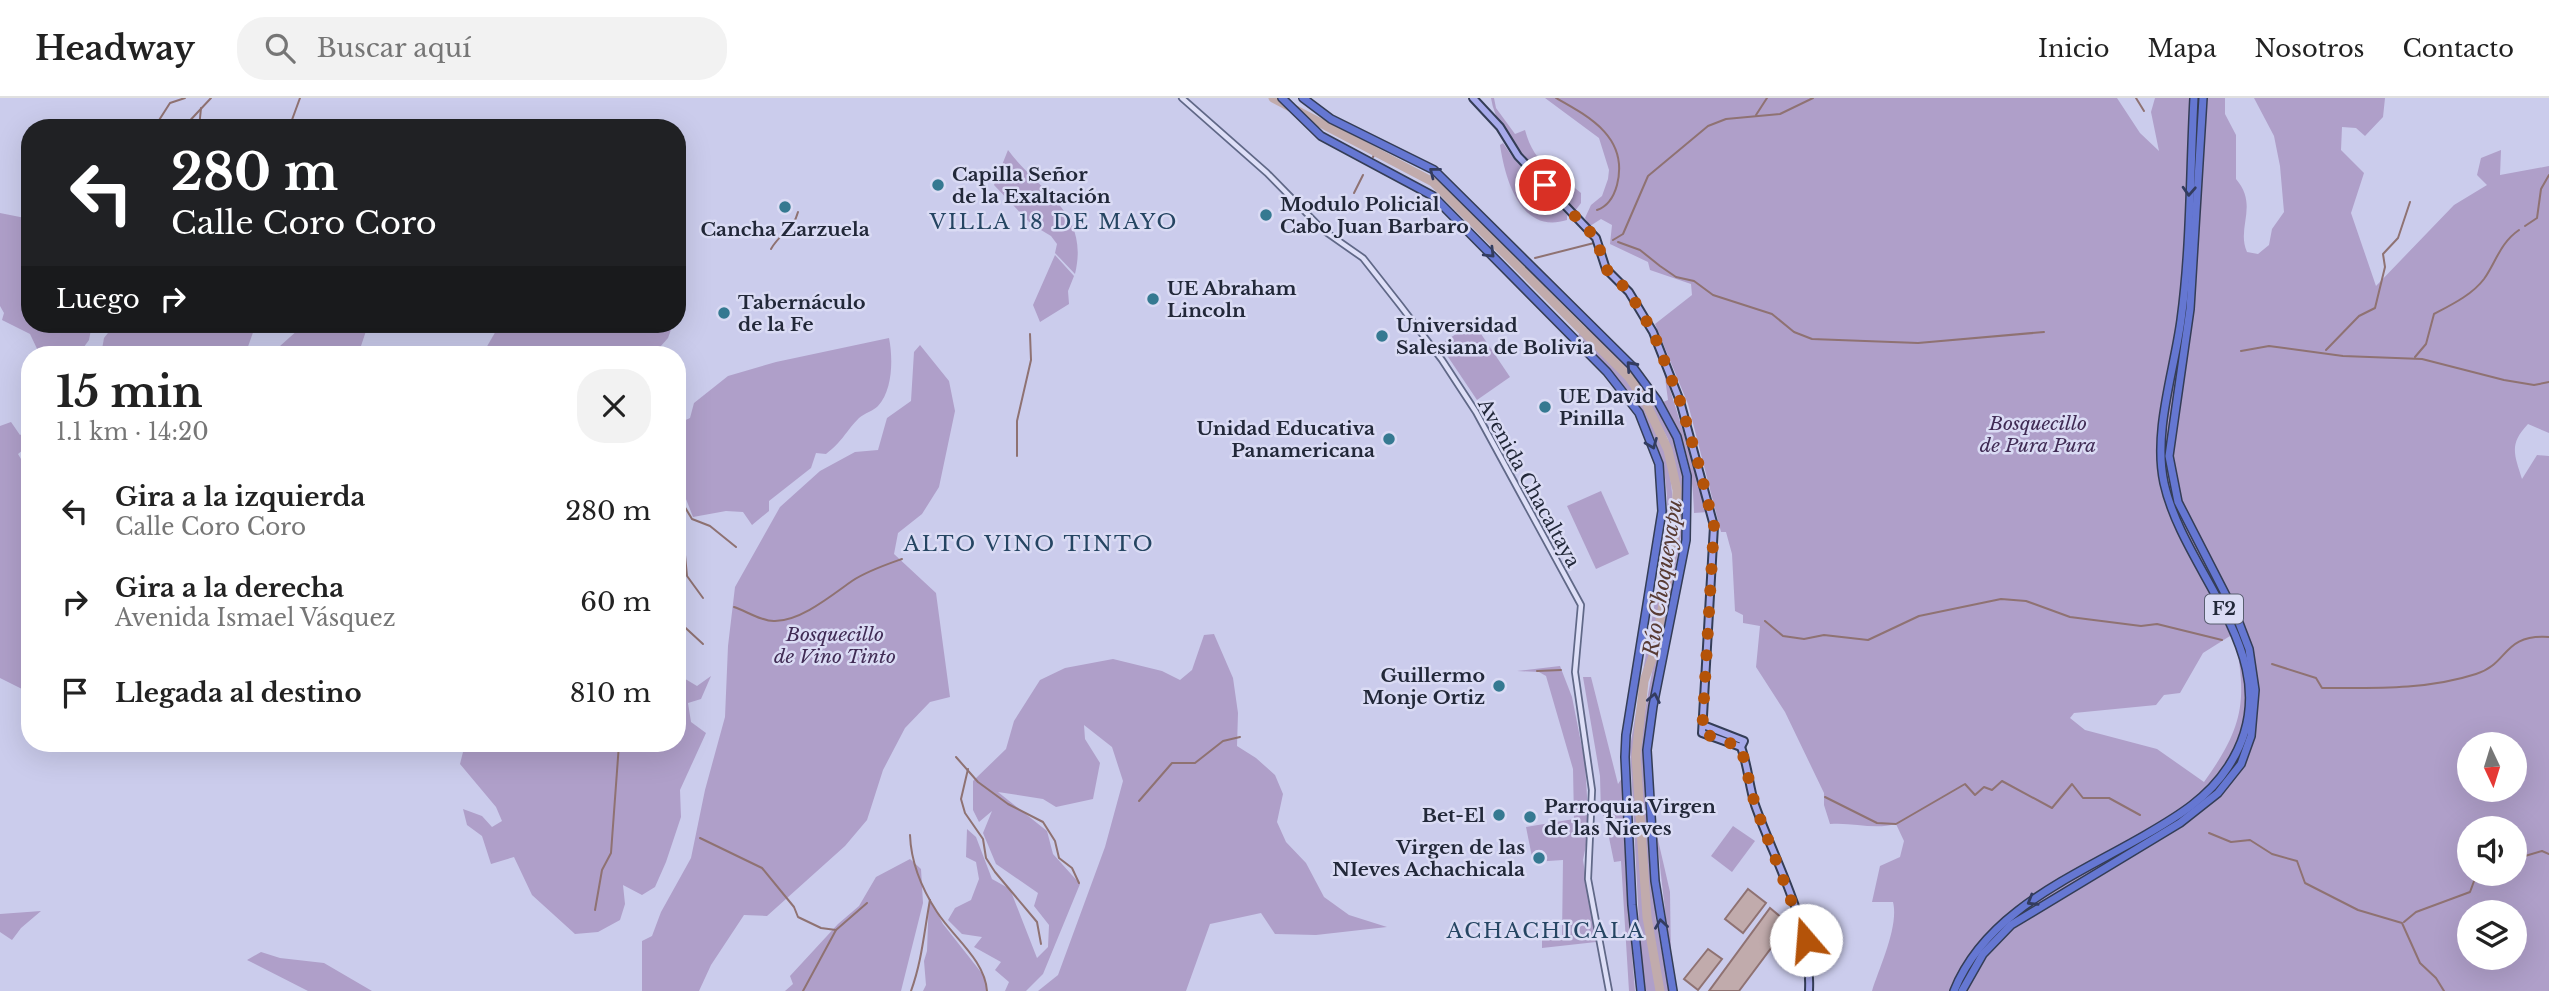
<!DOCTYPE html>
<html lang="es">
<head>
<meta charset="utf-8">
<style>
	body { margin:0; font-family:"Libre Baskerville",serif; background:#f2f2f2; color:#222; height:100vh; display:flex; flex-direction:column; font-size:26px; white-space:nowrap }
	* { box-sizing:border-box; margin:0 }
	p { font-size:23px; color:#767676 }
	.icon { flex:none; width:38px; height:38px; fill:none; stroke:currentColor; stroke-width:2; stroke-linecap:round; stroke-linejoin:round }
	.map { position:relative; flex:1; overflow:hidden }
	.drawer { position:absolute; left:21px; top:248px; width:665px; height:406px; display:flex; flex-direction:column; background:#fff; border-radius:28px; box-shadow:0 7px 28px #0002 }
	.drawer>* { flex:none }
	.hud { position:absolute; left:21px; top:21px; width:665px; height:214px; border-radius:28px; box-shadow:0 7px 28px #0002; background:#202124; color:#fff; overflow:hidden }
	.needle { width:46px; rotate:176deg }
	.controls { position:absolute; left:2457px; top:634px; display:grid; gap:14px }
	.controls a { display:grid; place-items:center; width:70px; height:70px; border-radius:50%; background:#fff; box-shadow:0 7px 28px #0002; font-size:35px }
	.pin { position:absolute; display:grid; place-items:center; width:60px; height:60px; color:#fff; margin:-30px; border:4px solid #fff; border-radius:50%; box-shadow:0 2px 7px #0007 }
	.me { position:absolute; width:77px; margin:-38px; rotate:342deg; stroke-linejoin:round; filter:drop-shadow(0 0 5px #0008) }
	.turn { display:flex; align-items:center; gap:24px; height:147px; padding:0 35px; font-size:32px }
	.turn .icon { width:91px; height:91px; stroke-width:2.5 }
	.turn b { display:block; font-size:49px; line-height:60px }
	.then { display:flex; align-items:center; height:66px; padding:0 35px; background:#0003; gap:14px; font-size:26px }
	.round { display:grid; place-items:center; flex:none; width:74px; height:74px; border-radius:28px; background:#f2f2f2 }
	.summary { display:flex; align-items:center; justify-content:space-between; height:119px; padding:0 35px }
	h1 { font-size:42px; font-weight:700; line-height:52px }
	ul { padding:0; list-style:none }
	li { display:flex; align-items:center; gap:21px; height:91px; padding:0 35px }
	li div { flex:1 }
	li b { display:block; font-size:26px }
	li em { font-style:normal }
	header { display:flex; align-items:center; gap:42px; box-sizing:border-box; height:98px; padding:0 35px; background:#fff; border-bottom:2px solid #e0e0e0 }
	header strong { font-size:33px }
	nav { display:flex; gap:38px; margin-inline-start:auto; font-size:24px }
	.search { width:490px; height:63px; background:#f2f2f2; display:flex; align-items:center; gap:18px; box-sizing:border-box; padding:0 24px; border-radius:28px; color:#767676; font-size:26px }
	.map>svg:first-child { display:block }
	.green { fill:#af9fc9; fill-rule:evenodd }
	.water { fill:#c1abac; stroke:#8f7272; stroke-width:2 }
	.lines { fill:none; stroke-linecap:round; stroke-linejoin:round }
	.stream { stroke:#8f7272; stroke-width:2 }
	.river { stroke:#c1abac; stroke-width:9 }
	.minor-casing { stroke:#606887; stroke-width:8 }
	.major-casing { stroke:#343d56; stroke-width:10 }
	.highway-casing { stroke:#343d56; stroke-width:10 }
	.minor { stroke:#dedff7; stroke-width:4.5 }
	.major { stroke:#a7aaea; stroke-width:6 }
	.highway { stroke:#6577d2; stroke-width:7 }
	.oneway { stroke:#333c5f }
	.route { stroke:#b45309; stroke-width:12; stroke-dasharray:0 21.6 }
	.poi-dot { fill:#357991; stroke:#dadbf4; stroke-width:2.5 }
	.labels { text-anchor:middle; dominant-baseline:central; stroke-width:5; stroke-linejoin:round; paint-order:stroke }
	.shield { fill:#dadbf4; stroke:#595e71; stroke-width:2 }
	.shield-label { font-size:18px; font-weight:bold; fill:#222839 }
	.poi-label { font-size:19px; font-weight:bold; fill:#222839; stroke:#dadbf4; text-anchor:start }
	.park-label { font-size:19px; font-style:italic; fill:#402b54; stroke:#dadbf4 }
	.street-label { font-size:19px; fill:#222839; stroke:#dadbf4 }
	.neighbourhood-label { font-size:21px; letter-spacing:2px; fill:#254562; stroke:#dadbf4 }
	.water-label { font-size:21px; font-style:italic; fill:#583b33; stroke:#dadbf4 }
</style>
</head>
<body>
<header>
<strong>Headway</strong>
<div class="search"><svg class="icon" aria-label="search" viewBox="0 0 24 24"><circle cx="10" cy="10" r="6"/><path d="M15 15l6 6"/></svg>Buscar aquí</div>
<nav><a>Inicio</a><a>Mapa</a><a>Nosotros</a><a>Contacto</a></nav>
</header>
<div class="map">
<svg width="2549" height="893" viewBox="0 0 2549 893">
	<rect width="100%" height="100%" fill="#cbccec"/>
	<!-- green -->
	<g class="green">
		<path d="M1491,0H1494L1496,10L1515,36L1525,32C1535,69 1555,72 1581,95V105L1575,113C1547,84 1497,41 1491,0Z"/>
		<path d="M1545,0H2117L2140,35L2159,53L2151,14L2155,0H2225V16L2236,37V81C2259,108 2236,129 2247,154L2258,156L2269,147L2272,131L2284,114L2280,68L2274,38L2254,0H2385L2383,19L2365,38L2356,30L2342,29L2341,52L2364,75L2351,115L2376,188L2454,107L2487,87L2477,77L2481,60L2501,52L2500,77L2549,68V335L2528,326C2509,346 2514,356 2522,381L2537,357L2549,358V893H1872C1880,868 1899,828 1893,804H1872L1880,768L1900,759L1904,743L1896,726C1873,732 1853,724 1830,726L1824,707V695L1785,614L1756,569L1760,528L1743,525V517L1735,513L1732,456L1726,434H1721L1688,306L1655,226L1692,197L1691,186L1650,172L1648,164L1610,146L1612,127L1601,121L1590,128L1585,120L1591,107L1602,98L1608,81L1609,72L1599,40ZM2230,538L2235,541C2248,604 2242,631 2204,684L2157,651L2085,632L2070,620L2074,615L2156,607L2164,597L2180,595L2203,555ZM2469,646H2515V691H2469ZM2469,730H2515V775H2469ZM2469,814H2515V859H2469Z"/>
		<path d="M1503,45L1514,61L1567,117V122C1520,137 1505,80 1500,47Z"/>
		<path d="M1008,52C1040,95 1090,113 1075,176L1055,155L1057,146L1051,138L1031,126L994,87Z"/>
		<path d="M0,115L30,121V226H92L89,242L78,257H40L30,236L2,222L4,215L0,208Z"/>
		<path d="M1055,157L1074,178L1068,193L1069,206L1040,224L1033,207Z"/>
		<path d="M1473,224L1510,279L1477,302L1440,247Z"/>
		<path d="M115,226H256L245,257H101L104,240Z"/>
		<path d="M318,226H337L366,233L358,257H270L299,231Z"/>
		<path d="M500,226H673L668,240L653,257H482Z"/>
		<path d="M1588,229L1627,269L1653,303L1674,343L1684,387L1681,438L1644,645L1656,823L1669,893H1664L1650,820L1640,663L1642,629L1678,434L1679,387L1668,341L1638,286L1584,232Z"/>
		<path d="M1580,235C1598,253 1617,270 1632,289C1719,404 1641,530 1634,655C1633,670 1635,687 1636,703C1638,767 1645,830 1657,893H1645L1641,865L1630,649L1665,445C1677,350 1642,303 1578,238Z"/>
		<path d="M889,240C893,260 893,292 878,308C873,313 865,315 859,320C846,333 843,343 826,356L816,355L811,370L769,403V413L752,427L743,414L726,413L693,419L677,378V326L690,320L694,305L728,278L776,264Z"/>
		<path d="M920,247L949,283L955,313L939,389L922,416L898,435L894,456L936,495L950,599L930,604L905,630L883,672L867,722L845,748L767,818L744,817L711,867L699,893H642V843L652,838L661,814L691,760L705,692L725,619L728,548L735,489L780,409L820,373L855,354L878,352L887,320L911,303L914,254Z"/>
		<path d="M1664,272L1708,414L1694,415C1693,370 1686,342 1663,304L1668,302Z"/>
		<path d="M11,324L20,337L30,332V346L18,356L30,376V595L0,580V328Z"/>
		<path d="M1601,393L1629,456L1596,471L1567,408Z"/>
		<path d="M1214,536L1233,580L1238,615L1237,648L1256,660L1275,677L1283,696L1277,724L1286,744L1306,765L1324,799L1349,817L1387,829L1316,837L1275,836L1261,815L1210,826L1186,893H1038L1058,877L1105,749L1123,683L1112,649L1084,627L1085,641L1100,665L1093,701L1056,709L1043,701L998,694L1047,733L1053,756L1080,786L1043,876L1026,893H1005L1009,884L995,872L1001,864L974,849L982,839L962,836L948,822L955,810L971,802L979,781L976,764L966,759L967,731L976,739L992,781L1010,791L1037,860L1048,849L1049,827L1034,808L1038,795L996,766L983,735L992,713L979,724L973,712V683L1006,651L1014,623L1040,582L1065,570L1113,561L1162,573L1180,582L1192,572L1204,537Z"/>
		<path d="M1560,568L1572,599L1585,665L1589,732L1583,762L1596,844L1542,850V842L1562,839L1563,762L1533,764L1526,729L1574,721L1573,671L1546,578L1539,574L1517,573Z"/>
		<path d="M677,576L697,588L711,578L701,601L688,605L691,624L706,635L680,692L681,719L666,764L655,789L642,797L623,787L625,806L620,822L598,834L575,836L532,797L514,759L491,766L482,738L467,727L463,711L482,718L492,729L502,723L496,709L460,666L465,646H677Z"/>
		<path d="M1583,579H1591L1618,686L1622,680L1626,780L1635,893H1629L1621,763L1614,764L1605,720L1601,715L1600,678Z"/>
		<path d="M1733,728L1755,743L1732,774L1711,758Z"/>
		<path d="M1656,733L1670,794L1671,865Z"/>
		<path d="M910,761L921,771L923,805L901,893H785L793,886L790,878L838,826L859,808L876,779Z"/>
		<path d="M929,799L943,826L984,878L987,893H923L926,887L924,863L927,853Z"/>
		<path d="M41,813L21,830L12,842L0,834V816Z"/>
		<path d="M261,854L280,860L324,865L372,893H308L247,862Z"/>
	</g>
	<!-- water -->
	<g class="water">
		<path d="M1748,791L1766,805L1743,835L1725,821Z"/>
		<path d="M1770,810L1789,826L1739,893H1709Z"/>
		<path d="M1708,851L1722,861L1698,892L1684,881Z"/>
	</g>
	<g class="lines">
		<!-- stream -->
		<g class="stream">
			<path d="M1556,0C1590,19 1629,40 1617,87C1614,98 1609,108 1597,112"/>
			<path d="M2136,0L2144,13"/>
			<path d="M1756,17L1767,0"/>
			<path d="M154,30L170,5L185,0"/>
			<path d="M183,30L211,0"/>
			<path d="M199,30L201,10"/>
			<path d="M289,30L300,0"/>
			<path d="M1373,59L1376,53"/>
			<path d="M1354,95L1363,77"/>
			<path d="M2525,128L2537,120L2541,91L2549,77"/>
			<path d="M1613,142L1623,136L1648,78L1708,28L1726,21L1780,16L1813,0"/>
			<path d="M1618,144L1640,152L1660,168L1676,179L1694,183L1713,197L1772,216L1794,234L1812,241L1918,245L2044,234"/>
			<path d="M771,151C779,136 794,131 798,114"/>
			<path d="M1535,160L1594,145"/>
			<path d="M2326,252L2359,218L2375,210L2385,169L2383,156L2398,140L2410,104"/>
			<path d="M2241,253L2269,248L2343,258L2422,261L2504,282L2534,287L2549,284"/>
			<path d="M2415,259L2426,246L2434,216C2451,207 2472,197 2484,181C2496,164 2500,145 2519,132"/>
			<path d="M677,296L680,292"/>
			<path d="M1017,358V323L1031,262L1030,236"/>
			<path d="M677,396L692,421L710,428L736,449"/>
			<path d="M677,445L685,457L687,478L703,500"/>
			<path d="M734,509C746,513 763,524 775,523C801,523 832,497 852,483C867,473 885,467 902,461"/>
			<path d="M677,522L703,546"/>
			<path d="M1765,523L1783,538L1804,541L1824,537L1868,542L1919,518L2001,501L2026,503L2070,519L2141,528L2157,526L2222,542"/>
			<path d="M2272,566L2316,580L2322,590C2374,590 2427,592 2476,576C2509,566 2502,536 2549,539"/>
			<path d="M1537,573L1561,572"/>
			<path d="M956,659L978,684L1008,706L1043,724L1055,743L1059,760L1072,770L1079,785"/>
			<path d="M968,671L961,701L965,715L983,741L986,760L995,774L1037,824L1041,846"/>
			<path d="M1825,699L1877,725L1896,726L1965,686L1975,697L1984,689L1992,692L2002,683L2052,710L2072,686L2083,700H2109L2140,717"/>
			<path d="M1139,703L1172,665H1195L1223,643L1240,639"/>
			<path d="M2209,735L2231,744L2250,742L2272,756L2297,763L2305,785L2358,812L2402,825L2420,865L2436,880L2444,893"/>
			<path d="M910,737C911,765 922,791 937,814C953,839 985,862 987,893"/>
			<path d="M700,740L762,770L794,809L798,819L821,830L836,832"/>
			<path d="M2515,761L2542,753L2549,756"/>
			<path d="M595,812L602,772L611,755L619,646"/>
			<path d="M2404,824L2416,814L2470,794L2477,775"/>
			<path d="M803,893L836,832L867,805"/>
			<path d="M911,893C922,863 924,834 930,802"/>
		</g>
		<!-- river -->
		<path class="river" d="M1273,0L1433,84L1629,279L1646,305L1668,352L1677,392L1676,429L1666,490L1654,555L1644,583L1636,658L1647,819L1660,893"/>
		<defs>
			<path id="minor" d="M1182,0L1267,75L1323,132L1363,160L1400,207L1442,262L1476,314L1581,507L1575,574L1592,692L1588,781L1609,893"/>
			<g id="major">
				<path d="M1473,0L1500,29L1518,58L1596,140L1606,171L1629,194L1653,234L1680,303L1714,428L1702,635L1741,649"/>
				<path d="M1703,627L1744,643L1741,649"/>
				<path d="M1741,649C1748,668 1749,688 1755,707C1777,769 1812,825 1809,893"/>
			</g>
			<g id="highway">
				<path d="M1282,0L1321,38L1433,98L1607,274L1639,315L1659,366L1662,413L1626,637L1625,659L1632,807L1641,893"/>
				<path d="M1303,0L1331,21L1434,72L1632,268L1657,302L1677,339L1687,378L1686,442L1653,608L1647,652L1655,783L1673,893"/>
				<path d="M1954,893C1986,812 2077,777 2147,736C2178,718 2208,700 2228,669C2296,566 2185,480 2164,385C2153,333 2174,274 2181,222C2191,149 2190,73 2194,0"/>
				<path d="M1962,893L1983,856L2011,827L2180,725L2218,695L2241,666L2251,638L2255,592L2249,551L2236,517L2178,404L2169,358L2190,211L2203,0"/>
			</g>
		</defs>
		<!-- minor casing -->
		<use href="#minor" class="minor-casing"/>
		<!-- major casing -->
		<use href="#major" class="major-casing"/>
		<!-- highway casing -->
		<use href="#highway" class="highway-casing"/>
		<!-- minor -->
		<use href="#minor" class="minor"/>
		<!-- major -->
		<use href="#major" class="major"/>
		<!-- highway -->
		<use href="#highway" class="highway"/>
	</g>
	<!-- one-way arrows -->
	<defs><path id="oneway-chevron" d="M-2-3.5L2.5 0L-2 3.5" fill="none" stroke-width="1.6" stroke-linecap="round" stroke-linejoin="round" transform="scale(1.75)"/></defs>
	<g class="oneway">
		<use href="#oneway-chevron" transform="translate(1434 74) rotate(-142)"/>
		<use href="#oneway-chevron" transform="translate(2189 93) rotate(93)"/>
		<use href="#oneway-chevron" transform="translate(1490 155) rotate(45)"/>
		<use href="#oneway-chevron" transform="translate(1631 268) rotate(-132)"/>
		<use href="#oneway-chevron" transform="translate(1652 346) rotate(68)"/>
		<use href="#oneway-chevron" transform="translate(1654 600) rotate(-79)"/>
		<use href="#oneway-chevron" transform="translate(2032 803) rotate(149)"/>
		<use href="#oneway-chevron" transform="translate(1661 826) rotate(-98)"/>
	</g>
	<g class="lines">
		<!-- route -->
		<path class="route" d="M1545,87L1596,140L1606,171L1629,194L1653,234L1680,303L1698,364L1714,428L1702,635L1741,649L1755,707L1806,842"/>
	</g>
	<!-- markers -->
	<g class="poi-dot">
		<circle cx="938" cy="87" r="7"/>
		<circle cx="785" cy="109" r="7"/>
		<circle cx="1266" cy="117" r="7"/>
		<circle cx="1153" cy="201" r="7"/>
		<circle cx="724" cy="215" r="7"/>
		<circle cx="1382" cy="238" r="7"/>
		<circle cx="1545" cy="309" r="7"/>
		<circle cx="1389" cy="341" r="7"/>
		<circle cx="1499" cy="588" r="7"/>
		<circle cx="1499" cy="717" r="7"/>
		<circle cx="1530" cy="719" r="7"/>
		<circle cx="1539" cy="760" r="7"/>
	</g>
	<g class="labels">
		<!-- shield labels -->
		<rect class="shield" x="2205" y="496.5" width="38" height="29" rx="5"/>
		<g class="shield-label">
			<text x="2224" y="511">F2</text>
		</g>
		<!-- poi labels -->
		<g class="poi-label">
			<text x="952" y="76">Capilla Señor<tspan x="952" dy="22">de la Exaltación</tspan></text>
			<text x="1280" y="106">Modulo Policial<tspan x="1280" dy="22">Cabo Juan Barbaro</tspan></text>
			<text x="785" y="131" text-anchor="middle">Cancha Zarzuela</text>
			<text x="1167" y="190">UE Abraham<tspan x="1167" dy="22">Lincoln</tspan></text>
			<text x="738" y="204">Tabernáculo<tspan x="738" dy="22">de la Fe</tspan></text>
			<text x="1396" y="227">Universidad<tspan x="1396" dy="22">Salesiana de Bolivia</tspan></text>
			<text x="1559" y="298">UE David<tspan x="1559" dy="22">Pinilla</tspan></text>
			<text x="1375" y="330" text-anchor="end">Unidad Educativa<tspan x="1375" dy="22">Panamericana</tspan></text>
			<text x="1485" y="577" text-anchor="end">Guillermo<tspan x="1485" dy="22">Monje Ortiz</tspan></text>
			<text x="1544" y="708">Parroquia Virgen<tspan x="1544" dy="22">de las Nieves</tspan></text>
			<text x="1485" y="717" text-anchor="end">Bet-El</text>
			<text x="1525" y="749" text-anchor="end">Virgen de las<tspan x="1525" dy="22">NIeves Achachicala</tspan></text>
		</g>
		<!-- park labels -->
		<g class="park-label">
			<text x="2038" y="325">Bosquecillo<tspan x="2038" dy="22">de Pura Pura</tspan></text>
			<text x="835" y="536">Bosquecillo<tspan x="835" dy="22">de Vino Tinto</tspan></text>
		</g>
		<!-- street labels -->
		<g class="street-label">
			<text transform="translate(1529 385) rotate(61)">Avenida Chacaltaya</text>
		</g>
		<!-- neighbourhood labels -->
		<g class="neighbourhood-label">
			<text x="1054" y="124">VILLA 18 DE MAYO</text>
			<text x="1029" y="446">ALTO VINO TINTO</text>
			<text x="1546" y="833">ACHACHICALA</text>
		</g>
		<!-- water labels -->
		<g class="water-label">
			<text transform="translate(1663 480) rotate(-81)">Río Choqueyapu</text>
		</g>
	</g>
</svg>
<div class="controls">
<a><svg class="needle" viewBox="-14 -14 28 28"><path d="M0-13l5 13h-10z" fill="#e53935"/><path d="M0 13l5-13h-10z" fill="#767676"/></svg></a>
<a><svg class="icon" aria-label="sound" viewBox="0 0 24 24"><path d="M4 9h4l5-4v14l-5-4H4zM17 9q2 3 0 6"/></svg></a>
<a><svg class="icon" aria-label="layers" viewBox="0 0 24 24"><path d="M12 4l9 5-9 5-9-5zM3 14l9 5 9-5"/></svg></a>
</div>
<div class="pin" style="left:1545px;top:87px;background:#d93025"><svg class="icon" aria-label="arrive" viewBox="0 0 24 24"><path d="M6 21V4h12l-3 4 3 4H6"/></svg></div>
<svg class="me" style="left:1806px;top:842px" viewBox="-20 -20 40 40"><circle r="19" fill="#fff"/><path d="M0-13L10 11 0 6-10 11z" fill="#b45309"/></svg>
<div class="hud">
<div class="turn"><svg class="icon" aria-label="left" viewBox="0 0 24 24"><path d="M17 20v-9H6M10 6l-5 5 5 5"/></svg><div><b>280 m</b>Calle Coro Coro</div></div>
<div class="then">Luego<svg class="icon" aria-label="right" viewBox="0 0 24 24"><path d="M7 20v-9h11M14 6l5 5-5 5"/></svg></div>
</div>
<section class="drawer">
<div class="summary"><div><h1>15 min</h1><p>1.1 km · 14:20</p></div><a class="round"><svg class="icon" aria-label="close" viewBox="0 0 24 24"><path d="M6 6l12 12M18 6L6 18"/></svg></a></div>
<ul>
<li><svg class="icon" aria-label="left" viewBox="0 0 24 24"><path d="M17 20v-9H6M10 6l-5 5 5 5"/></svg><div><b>Gira a la izquierda</b><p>Calle Coro Coro</p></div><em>280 m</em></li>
<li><svg class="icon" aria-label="right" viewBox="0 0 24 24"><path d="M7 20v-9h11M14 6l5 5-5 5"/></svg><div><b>Gira a la derecha</b><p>Avenida Ismael Vásquez</p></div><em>60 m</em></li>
<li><svg class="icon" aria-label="arrive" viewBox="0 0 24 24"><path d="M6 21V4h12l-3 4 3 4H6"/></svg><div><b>Llegada al destino</b></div><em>810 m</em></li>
</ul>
</section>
</div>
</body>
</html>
